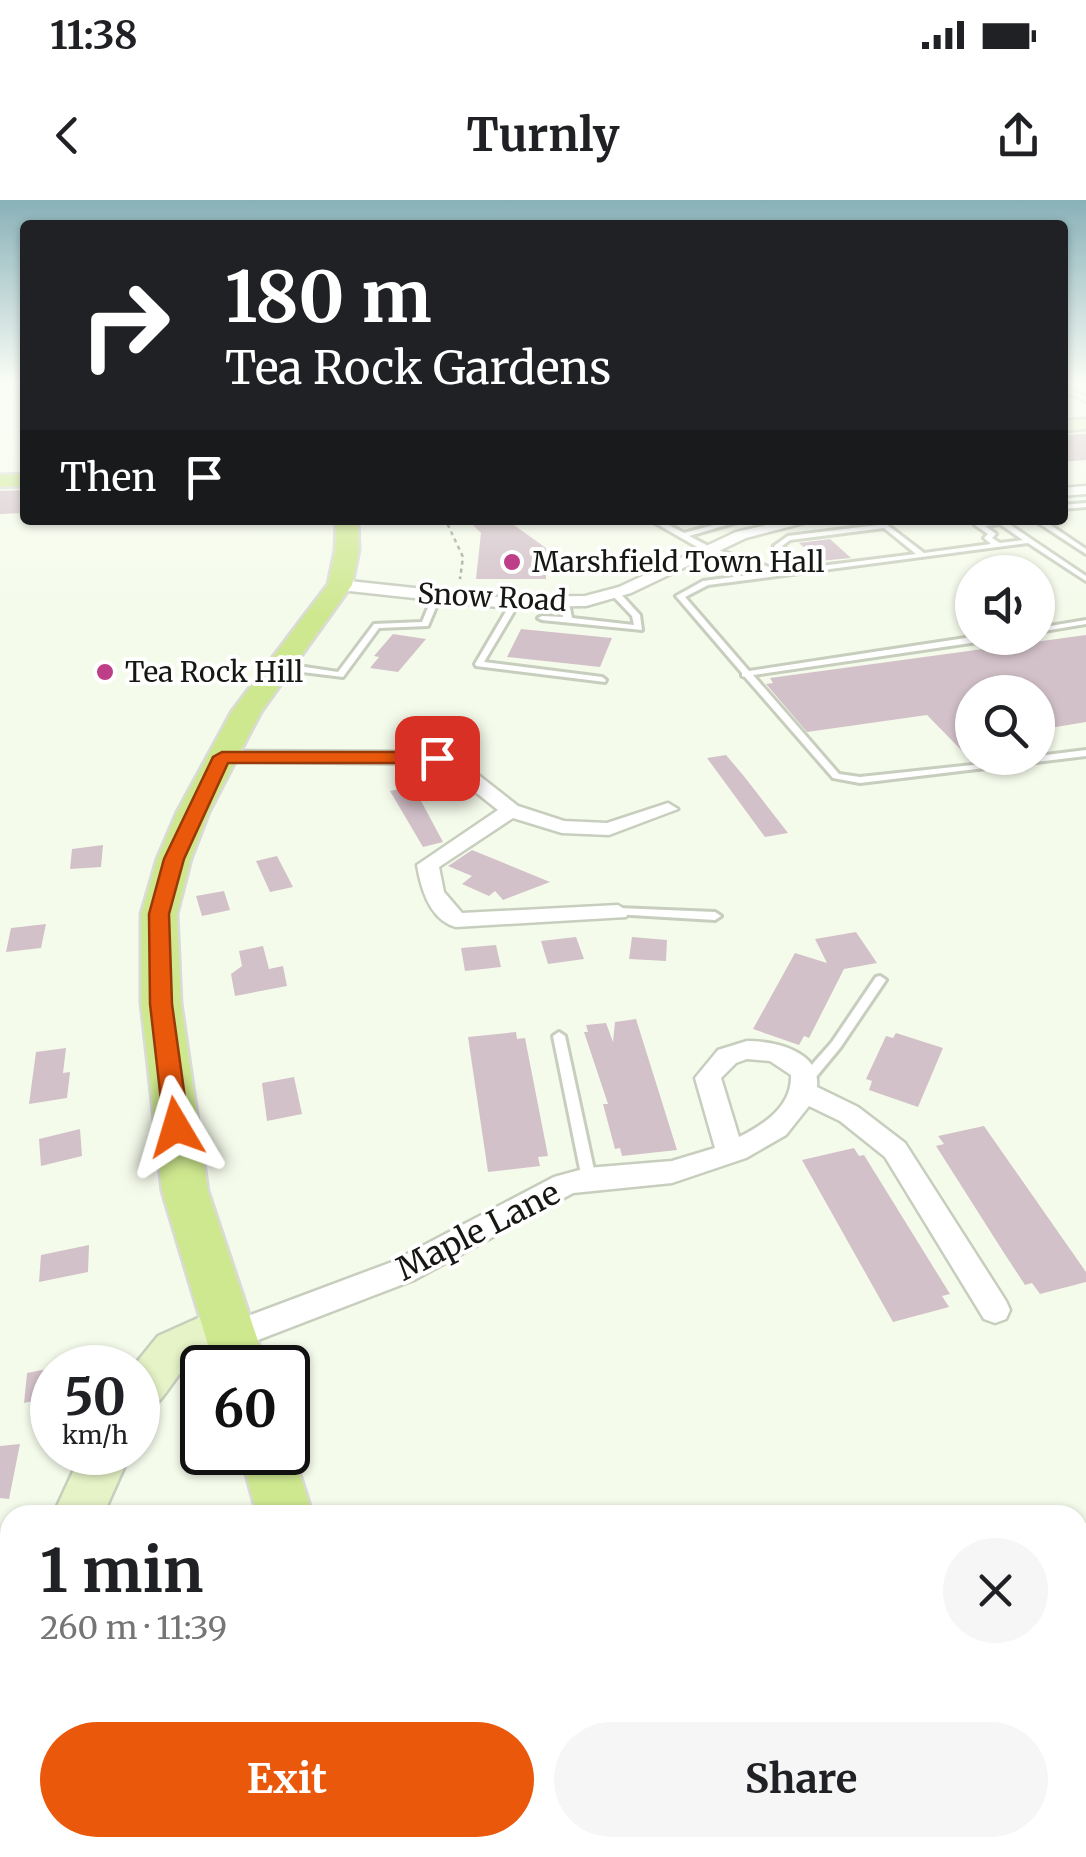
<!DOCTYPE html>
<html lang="en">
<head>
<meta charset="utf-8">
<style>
	body { margin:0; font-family:Merriweather,serif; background:#f6f6f6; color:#202124; height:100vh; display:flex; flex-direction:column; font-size:38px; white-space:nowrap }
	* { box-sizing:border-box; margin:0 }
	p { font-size:32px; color:#757577 }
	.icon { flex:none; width:55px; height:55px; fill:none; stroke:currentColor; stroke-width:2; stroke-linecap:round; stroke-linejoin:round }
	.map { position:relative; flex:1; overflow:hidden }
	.drawer { position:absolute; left:0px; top:1305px; width:1088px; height:352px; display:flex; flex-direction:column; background:#fff; border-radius:30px 30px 0 0; box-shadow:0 2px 8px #0004 }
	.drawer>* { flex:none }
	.guide { position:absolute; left:20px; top:20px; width:1048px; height:305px; border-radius:10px; box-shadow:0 2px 8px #0004; background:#202124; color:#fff; overflow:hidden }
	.tools { position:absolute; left:955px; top:355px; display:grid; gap:20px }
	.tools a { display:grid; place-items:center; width:100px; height:100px; border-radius:50%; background:#fff; box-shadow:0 2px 8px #0004; font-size:50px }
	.speed { position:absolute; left:30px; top:1145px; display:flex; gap:20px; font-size:50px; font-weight:700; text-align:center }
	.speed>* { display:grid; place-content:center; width:130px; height:130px; border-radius:50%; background:#fff; box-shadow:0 2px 8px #0004; line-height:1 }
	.speed small { font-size:25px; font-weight:400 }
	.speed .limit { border:5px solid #111; border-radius:15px; background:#fff; color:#111 }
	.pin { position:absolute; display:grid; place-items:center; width:85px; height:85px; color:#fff; margin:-42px; border-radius:20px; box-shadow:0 5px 15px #0006 }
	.me { position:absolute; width:110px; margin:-55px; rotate:353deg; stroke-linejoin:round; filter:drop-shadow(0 0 8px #0008) }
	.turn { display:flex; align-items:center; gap:35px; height:210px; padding:0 40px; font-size:45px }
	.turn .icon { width:130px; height:130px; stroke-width:2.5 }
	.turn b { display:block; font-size:70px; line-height:85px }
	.then { display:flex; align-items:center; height:95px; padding:0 40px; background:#0003; gap:20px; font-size:38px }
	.round { display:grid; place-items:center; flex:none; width:105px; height:105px; border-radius:52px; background:#f6f6f6 }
	.head { display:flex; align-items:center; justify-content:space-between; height:170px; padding:0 40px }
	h1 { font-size:60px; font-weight:700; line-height:75px }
	.primary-button { display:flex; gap:20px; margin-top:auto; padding:20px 40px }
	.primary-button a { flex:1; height:115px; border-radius:60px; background:#ea580c; color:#fff; font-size:40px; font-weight:700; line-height:115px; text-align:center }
	.primary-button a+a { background:#f6f6f6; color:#202124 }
	.status { display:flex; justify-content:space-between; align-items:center; height:70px; padding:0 50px; background:#fff; direction:ltr }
	.status svg { height:28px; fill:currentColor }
	header { display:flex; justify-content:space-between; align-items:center; height:130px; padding:0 40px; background:#fff; font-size:45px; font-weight:700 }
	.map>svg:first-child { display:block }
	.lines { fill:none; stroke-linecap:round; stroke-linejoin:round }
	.stream { stroke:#718054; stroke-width:11 }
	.building { fill:#d3c1c9 }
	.lane-casing { stroke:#c8cebe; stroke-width:6 }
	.street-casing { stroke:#c8cebe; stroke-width:5 }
	.secondary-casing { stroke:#c8cebe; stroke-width:5 }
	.primary-casing { stroke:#dadad9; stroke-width:5 }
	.path { stroke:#a1a59a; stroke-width:2.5; stroke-dasharray:4 4; stroke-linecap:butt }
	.lane { fill:#fff; fill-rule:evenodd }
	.street { fill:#fff; fill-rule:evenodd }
	.secondary { fill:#e6f3c7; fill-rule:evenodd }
	.primary { fill:#cee88f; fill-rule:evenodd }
	.route { fill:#ea580c; stroke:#983908; stroke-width:2.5 }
	.poi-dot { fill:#be3e88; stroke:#fff; stroke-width:4 }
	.labels { text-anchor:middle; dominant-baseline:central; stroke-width:8; stroke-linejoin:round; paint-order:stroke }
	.far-poi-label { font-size:28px; fill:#161813; stroke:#fff; text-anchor:start }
	.far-street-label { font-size:28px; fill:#161813; stroke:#fff }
	.street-label { font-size:32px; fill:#161813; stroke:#fff }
</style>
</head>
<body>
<div class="status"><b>11:38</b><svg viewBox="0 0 49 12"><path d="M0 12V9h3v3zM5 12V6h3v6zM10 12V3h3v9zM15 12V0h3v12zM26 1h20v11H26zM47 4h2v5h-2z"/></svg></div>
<header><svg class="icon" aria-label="back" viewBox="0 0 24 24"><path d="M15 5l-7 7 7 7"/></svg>Turnly<svg class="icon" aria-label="share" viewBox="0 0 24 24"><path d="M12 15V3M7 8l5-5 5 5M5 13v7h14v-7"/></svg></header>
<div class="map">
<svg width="1086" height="1657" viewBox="0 0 1086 1657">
	<rect width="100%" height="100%" fill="#f5fbeb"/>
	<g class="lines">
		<!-- stream -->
		<g class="stream">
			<path d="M1078,1485L1086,1481"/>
			<path d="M647,1657L668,1648"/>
		</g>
	</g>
	<!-- building -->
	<g class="building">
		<path d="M1086,234V260L1062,262V235Z"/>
		<path d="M25,290V313L0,314V291Z"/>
		<path d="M507,320L546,348V379H476L481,333L472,324Z"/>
		<path d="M830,339L851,358L819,361L799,343Z"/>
		<path d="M521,429L612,438L600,467L507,457Z"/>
		<path d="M393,434L426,439L398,472L370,468L379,457L374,456Z"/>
		<path d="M1086,435V522L1038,530V492H972V561L927,515L807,532L766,484L773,483L770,478Z"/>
		<path d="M726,555L743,575L788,633L765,637L707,558Z"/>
		<path d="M413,586L443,642L423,647L390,591Z"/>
		<path d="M103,645L101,667L70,669L72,649Z"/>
		<path d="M472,650L550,682L503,700L495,691L489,696L462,684L472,676L448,666Z"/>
		<path d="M277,656L293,687L270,692L256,661Z"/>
		<path d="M224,691L230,710L202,716L196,696Z"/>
		<path d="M46,724L41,748L6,752L11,728Z"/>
		<path d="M856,732L877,763L844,769L809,838L804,836L799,845L753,829L795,753L827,763L815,739Z"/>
		<path d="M576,737L584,759L548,764L541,741Z"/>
		<path d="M632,737L667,740L666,761L629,759Z"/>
		<path d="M496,745L501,767L465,771L461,748Z"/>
		<path d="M263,746L269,769L283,766L287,786L235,796L231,774L242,766L239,751Z"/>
		<path d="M636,819L677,950L622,956L620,948L615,949L603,904H608L584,832H588L586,825L606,823L613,842L615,822Z"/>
		<path d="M516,832L517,839L525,838L548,956L538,957L540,966L488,972L468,837Z"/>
		<path d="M896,833L943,848L918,907L869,890L872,881L866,879L886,836L893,838Z"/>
		<path d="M66,848L63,873L70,872L67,898L29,904L36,852Z"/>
		<path d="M294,877L302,914L267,921L262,883Z"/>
		<path d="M984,926L1086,1072V1082L1040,1094L1032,1083L1025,1085L1004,1053L936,946L944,944L938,936Z"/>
		<path d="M80,929L82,956L41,966L39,939Z"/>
		<path d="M854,948L859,956L864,955L950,1094L942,1096L949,1107L893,1122L802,960Z"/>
		<path d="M89,1045L88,1072L39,1082L41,1055Z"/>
		<path d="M52,1168V1197L24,1203L27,1173Z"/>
		<path d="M20,1244L9,1299L0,1298V1246Z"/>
	</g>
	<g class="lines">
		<defs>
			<g id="lane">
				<path d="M1062,186L1086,197V201L1062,190Z"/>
				<path d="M1086,303V307L1062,309V305Z"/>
				<path d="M650,320H659L684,333L732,320H744L689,336L712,348L775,369V372L804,368L788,361L774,346L788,336L886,324L924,353L991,344L984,338L988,334L975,325L1003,320L1086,376V381L1028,343L708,385L685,397L749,471L972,437L988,438L984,441L753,475L839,574L860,577L1038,558V556L1086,550V556L860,583L833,578L745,477L742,476V473L676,396L703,381L734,377L724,369L695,358V354C713,356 729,364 741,376L769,373L706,352ZM1000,324L1023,340L1000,343L992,338L996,334L985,326ZM884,328L916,354L813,367L794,357L782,346L790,340Z"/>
				<path d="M759,320H768L777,326L770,328Z"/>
				<path d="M1034,320H1043L1086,349V354Z"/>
				<path d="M612,391H618L640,415L642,430L542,420L538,418L542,416L563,417L561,403L565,401L569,403L572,418L634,425L632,416L612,395Z"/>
				<path d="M434,393L441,395L428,426L379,428L343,477L278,469L274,466L278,463L338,472L374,424L422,422Z"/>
				<path d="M512,401L519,403L484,462L602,477L606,480L605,482L476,466L475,464Z"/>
				<path d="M1086,420V424L1038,432V428Z"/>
				<path d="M618,708L715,712L721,716L715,720L614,714L612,712L614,710Z"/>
				<path d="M880,776L886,780L840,848L811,883H801L799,880L801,877L832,842L876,777Z"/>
				<path d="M559,832L565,836L596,979L594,983L589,985L584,983L582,979L553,836Z"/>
			</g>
			<g id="street">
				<path d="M1086,286V294L1062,296V288Z"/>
				<path d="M789,320H815L746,338L631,393L586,406L498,407L340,390L332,385L340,380L498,397L585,396L619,387L736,332Z"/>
				<path d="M222,551L437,552L458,559L518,606L564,621L607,623L668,603L678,609L609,635L562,633L513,618L439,667L444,692L462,713L618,705L629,712L626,717L456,727C430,720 421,689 417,665L498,610L444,567L435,564L215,561L212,557Z"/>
				<path d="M747,841C775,841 821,851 817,887L858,907L905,943L1006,1101L1010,1110L1006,1119L995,1123L984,1119L885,957L840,921L809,906L786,935L746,958L672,983L573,993L414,1080L232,1150L221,1146L216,1136L221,1126L392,1062L554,977L587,968L672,961L715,948L695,878L718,850ZM747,859L770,861L791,875C792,906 765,924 739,937L721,878L736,863Z"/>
			</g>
			<g id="secondary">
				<path d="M1086,219V229L1062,231V221Z"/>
				<path d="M227,1105L242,1111L249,1124C237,1149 209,1148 189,1164C169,1182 164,1206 138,1215V1168H132L158,1136Z"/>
				<path d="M82,1252H131L103,1315H53Z"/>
				<path d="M10,1456V1544L0,1548V1460Z"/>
			</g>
			<g id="primary">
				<path d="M25,274V286L0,287V275Z"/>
				<path d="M336,320H358L359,350L352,385L261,512L209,612L191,659L177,714L181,803L208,991L267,1168H215L162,991L141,803V714L157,659L177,612L232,511L328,384L335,350Z"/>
				<path d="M288,1237L313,1315H257L240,1252H288Z"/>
				<path d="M337,1648H405L408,1657H340Z"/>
			</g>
		</defs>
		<!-- lane casing -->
		<use href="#lane" class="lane-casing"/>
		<!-- street casing -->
		<use href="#street" class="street-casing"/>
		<!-- secondary casing -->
		<use href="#secondary" class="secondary-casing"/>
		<!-- primary casing -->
		<use href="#primary" class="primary-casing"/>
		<!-- path -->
		<path class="path" d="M453,320L447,323L463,357L460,379"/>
		<!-- lane -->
		<use href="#lane" class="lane"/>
		<!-- street -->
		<use href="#street" class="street"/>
		<!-- secondary -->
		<use href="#secondary" class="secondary"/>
		<!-- primary -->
		<use href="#primary" class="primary"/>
	</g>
	<!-- sky -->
	<linearGradient id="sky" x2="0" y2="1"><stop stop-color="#88b1b8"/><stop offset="0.44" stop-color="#fafdf6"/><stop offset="1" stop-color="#fafdf6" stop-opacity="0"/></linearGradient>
	<rect width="1086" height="416" fill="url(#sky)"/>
	<!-- route -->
	<path class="route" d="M222,552H437L446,558L437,563H228L184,659L169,714L172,804L189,927L185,934H168L164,927L150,804L149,714L164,659L213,557Z"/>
	<!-- markers -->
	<g class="poi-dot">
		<circle cx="512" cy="362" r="10"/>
		<circle cx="105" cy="472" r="10"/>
	</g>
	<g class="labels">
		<!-- far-poi labels -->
		<g class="far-poi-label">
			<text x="532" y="362">Marshfield Town Hall</text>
			<text x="125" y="472">Tea Rock Hill</text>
		</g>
		<!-- far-street labels -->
		<g class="far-street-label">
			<text transform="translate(492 397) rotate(3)">Snow Road</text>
		</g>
		<!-- street labels -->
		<g class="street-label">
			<text transform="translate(478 1031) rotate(-27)">Maple Lane</text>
		</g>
	</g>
</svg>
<div class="tools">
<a><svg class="icon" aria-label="sound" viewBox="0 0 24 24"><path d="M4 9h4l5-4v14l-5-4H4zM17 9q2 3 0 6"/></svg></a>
<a><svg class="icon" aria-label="search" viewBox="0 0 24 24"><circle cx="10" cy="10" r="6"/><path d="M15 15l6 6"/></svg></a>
</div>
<div class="speed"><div>50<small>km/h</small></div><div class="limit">60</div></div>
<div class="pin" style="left:437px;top:558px;background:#d93025"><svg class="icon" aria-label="arrive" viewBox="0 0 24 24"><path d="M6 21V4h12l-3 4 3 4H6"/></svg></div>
<svg class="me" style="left:176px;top:927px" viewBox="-20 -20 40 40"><path d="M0-17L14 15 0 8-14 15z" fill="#ea580c" stroke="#fff" stroke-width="4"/></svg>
<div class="guide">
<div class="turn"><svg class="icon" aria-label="right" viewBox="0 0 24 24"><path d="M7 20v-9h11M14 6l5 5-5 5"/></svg><div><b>180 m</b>Tea Rock Gardens</div></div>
<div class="then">Then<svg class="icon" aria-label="arrive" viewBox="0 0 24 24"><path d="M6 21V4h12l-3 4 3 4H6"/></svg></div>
</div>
<section class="drawer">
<div class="head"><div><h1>1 min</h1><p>260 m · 11:39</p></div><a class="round"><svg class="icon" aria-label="close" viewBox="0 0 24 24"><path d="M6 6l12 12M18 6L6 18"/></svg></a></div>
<div class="primary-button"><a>Exit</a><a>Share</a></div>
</section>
</div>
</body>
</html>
